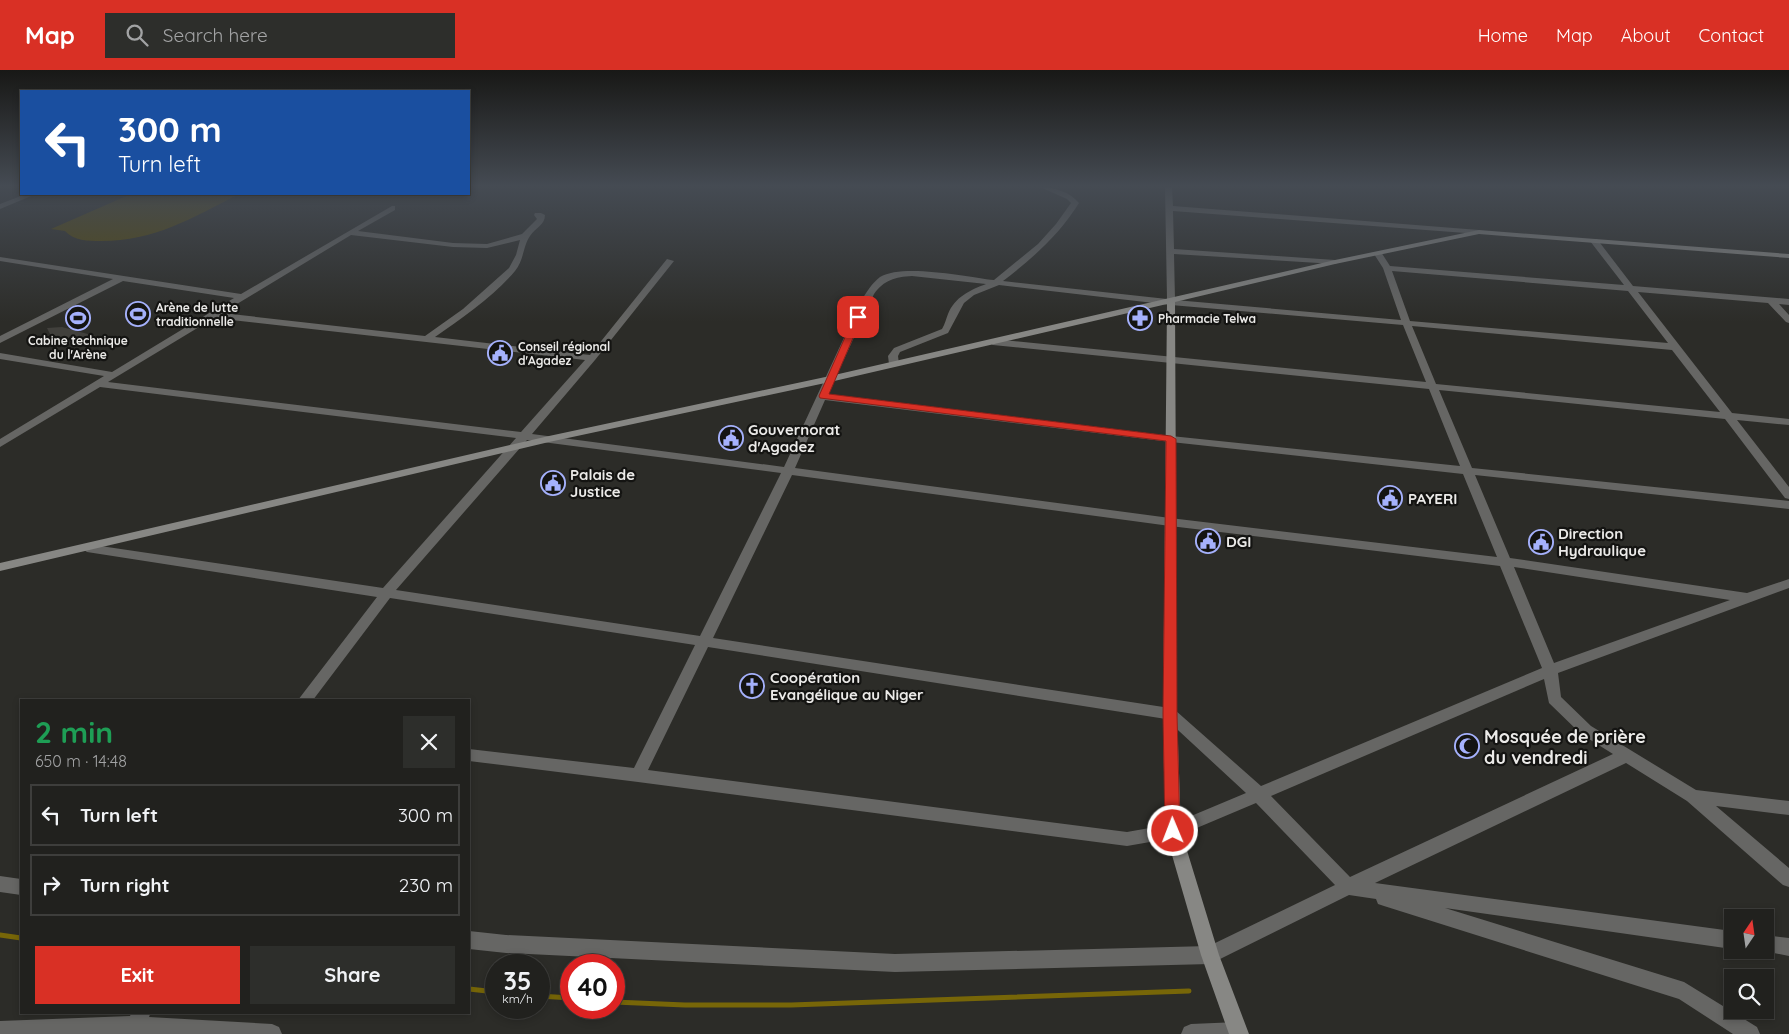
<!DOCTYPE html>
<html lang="en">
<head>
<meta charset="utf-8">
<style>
	body { margin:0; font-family:Quicksand,sans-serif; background:#2d2e2b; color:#f1f3f6; height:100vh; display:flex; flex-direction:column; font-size:19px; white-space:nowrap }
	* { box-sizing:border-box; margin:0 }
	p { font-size:16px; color:#a2a3a4 }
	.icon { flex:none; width:28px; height:28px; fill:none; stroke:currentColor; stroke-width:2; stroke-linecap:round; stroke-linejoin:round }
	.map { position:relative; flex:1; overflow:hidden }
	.details { position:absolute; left:20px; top:629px; width:450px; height:315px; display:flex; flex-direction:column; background:#21211e; border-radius:0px; box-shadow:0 2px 8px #0003,0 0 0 1px #3e3e3c }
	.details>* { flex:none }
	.guide { position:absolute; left:20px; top:20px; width:450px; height:105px; border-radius:0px; box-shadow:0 2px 8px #0003,0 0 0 1px #3e3e3c; background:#1a4fa0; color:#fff; overflow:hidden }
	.needle { width:32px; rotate:13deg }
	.fabs { position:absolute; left:1724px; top:839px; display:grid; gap:10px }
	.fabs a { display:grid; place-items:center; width:50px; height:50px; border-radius:0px; background:#21211e; box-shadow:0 2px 8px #0003,0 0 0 1px #3e3e3c; font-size:25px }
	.speed { position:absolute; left:485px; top:884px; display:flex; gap:10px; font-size:25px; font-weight:700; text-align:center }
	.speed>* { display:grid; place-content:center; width:65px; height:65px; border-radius:50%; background:#21211e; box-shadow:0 2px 8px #0003,0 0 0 1px #3e3e3c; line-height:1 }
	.speed small { font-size:12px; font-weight:400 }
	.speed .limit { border:8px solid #d22; background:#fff; color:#111 }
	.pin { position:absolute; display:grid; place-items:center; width:42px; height:42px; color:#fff; margin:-21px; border-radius:10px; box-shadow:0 2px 8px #0006 }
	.me { position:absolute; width:55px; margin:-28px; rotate:359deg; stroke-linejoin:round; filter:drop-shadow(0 0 4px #0008) }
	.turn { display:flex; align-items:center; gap:18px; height:105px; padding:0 15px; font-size:22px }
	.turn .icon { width:65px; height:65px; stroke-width:2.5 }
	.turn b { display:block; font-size:35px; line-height:42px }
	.round { display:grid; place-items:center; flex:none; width:52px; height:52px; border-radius:0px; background:#2d2e2b }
	.overview { display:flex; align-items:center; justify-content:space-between; height:85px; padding:0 15px }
	h1 { font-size:30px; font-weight:700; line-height:38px; color:#1e9e55 }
	.action { display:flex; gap:10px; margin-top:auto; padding:10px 15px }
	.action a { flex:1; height:58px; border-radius:0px; background:#d93025; color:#fff; font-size:20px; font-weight:700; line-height:58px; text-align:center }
	.action a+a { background:#2d2e2b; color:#f1f3f6 }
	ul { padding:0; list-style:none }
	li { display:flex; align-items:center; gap:15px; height:62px; margin:0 10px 8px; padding:0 5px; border:2px solid #3e3e3c; border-radius:0px }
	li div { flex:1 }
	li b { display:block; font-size:19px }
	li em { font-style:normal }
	header { display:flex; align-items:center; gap:30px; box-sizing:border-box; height:70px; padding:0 25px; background:#d93025; color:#fff }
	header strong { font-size:24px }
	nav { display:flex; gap:28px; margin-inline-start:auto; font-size:18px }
	.search { width:350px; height:45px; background:#2d2e2b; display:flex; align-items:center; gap:12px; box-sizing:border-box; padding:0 18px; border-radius:0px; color:#a2a3a4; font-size:19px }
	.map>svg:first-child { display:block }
	.green { fill:#554804 }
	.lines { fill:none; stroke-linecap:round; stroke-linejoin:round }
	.stream { stroke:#776608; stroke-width:5 }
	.building { fill:#41403c }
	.street { fill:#666664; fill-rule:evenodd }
	.secondary { fill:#878784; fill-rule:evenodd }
	.route { fill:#d93025; stroke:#8d1f18 }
	.labels { text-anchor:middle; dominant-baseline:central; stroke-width:4.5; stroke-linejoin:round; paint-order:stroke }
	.far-poi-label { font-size:12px; font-weight:bold; fill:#ebeae8; stroke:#141412; text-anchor:start }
	.poi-label { font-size:15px; font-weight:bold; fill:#ebeae8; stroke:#141412; text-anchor:start }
	.near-poi-label { font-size:18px; font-weight:bold; fill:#ebeae8; stroke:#141412; text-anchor:start }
</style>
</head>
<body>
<header>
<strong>Map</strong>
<div class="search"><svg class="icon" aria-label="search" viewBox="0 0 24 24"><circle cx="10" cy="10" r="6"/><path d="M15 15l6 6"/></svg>Search here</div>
<nav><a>Home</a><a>Map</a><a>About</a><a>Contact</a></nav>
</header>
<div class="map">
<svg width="1789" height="964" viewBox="0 0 1789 964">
	<rect width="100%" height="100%" fill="#2c2c28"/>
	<!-- green -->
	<path class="green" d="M131,124H239C192,148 155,171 101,171C88,171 74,171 65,161L51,159Z"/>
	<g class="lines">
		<!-- stream -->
		<g class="stream">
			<path d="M0,865L21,868"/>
			<path d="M469,919L496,922"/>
			<path d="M539,926L571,928"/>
			<path d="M614,932L685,935H791L1189,921"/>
		</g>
	</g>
	<!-- building -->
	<path class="building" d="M62,257L110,270V271L77,274L62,273L52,268L47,258Z"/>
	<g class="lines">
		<!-- street -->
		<g class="street">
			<path d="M1040,117C1054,117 1070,122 1079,133C1059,165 1033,188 1003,211L1167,229L1165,117H1172L1173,136L1479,160L1483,162L1479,164L1173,141L1174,179L1335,190L1339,192L1335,194L1174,184L1175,230L1401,250L1383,198L1374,184L1378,182H1381L1390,196L1624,215L1590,171L1594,169H1597L1633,216L1789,229V235L1779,234L1789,245V253L1786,252L1768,233L1638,222L1732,343L1789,349V355L1737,350L1789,417V429L1785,428L1725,349L1439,320L1472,398L1789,431V439L1475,405L1510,488L1747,523L1789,509V518L1558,603L1561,627L1591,656L1696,720L1789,731V745L1716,736L1789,798V817L1783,815L1687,731L1626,693L1375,813L1732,861V879L1445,838L1684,912L1757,957L1760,964H1733L1679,929L1384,836L1378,834L1376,829L1349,825L1210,894L895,902L506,883L469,879V861L506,865L895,884L1209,876L1335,815L1256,733L1173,768L1127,776L638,712L469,691V679L634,698L695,575L390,528L313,630H298L377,527L87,482L81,478L87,474L383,518L516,368L100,317L0,377V369L104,306L0,289V283L112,302L234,228L123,211L0,273V266L113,209L0,191V187L241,224L392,136H395V140L358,161L453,173L487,174L522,164L537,149L534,145L535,143H541L545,145C545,155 535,158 530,166C523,176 524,190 515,201C495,225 461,249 435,267L590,285L667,189L674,191L595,290L532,364L784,397L861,231C866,223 872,213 880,207C903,193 967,207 994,210L1038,174L1056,154L1071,133L1067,129ZM351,165L453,177L487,178L520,170L516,185L509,198L463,239L425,266L222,243ZM1392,201L1628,221L1668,273L1410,251ZM912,206L986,214C970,220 955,227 948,244C946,249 945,254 942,259L894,278L888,286L889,294L894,297L899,294L898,286L900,282L948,263L964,233L974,225L999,215L1171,235L1403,255L1426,312L993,269L988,272L993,275L1429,319L1460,396L1171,366L828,324L874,224C884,210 895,207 912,206ZM214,248L585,290L521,362L108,312ZM1412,256L1672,280L1720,342L1436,314ZM825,330L1171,372L1463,404L1497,487L1170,448L795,398ZM527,370L781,403L700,566L396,520ZM792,405L1170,456L1500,496L1542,598L1261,716L1175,640L1170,638L713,568ZM1514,497L1730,530L1554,593ZM708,577L1166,649L1246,723L1172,754L1127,762L648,700ZM1544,609L1549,633L1581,664L1613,684L1350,807L1271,726Z"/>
			<path d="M26,124H36L0,139V134Z"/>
			<path d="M0,806L21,809V825L0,822Z"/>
			<path d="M1765,865L1789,868V886L1759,880H1765Z"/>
			<path d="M132,942H151L149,947L272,954L279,957L282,964H0V951L130,946Z"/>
			<path d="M1238,952L1245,955L1247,964H1181L1184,957L1191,954Z"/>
		</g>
		<!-- secondary -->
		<path class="secondary" d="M1479,160L1789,184V188L1479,164L1335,194L1175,232L1177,644L1181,761L1219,885L1249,964H1229L1201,885L1165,761L1163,644L1167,234L830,312L549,372L0,501V493L549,366L830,306L1335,190Z"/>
	</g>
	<!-- sky -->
	<linearGradient id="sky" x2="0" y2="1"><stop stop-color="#181816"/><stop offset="0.46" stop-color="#454b53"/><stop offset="1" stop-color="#454b53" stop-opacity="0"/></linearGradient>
	<rect width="1789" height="252" fill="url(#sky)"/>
	<!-- route -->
	<path class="route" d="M858,244L862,247L829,324L1171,366L1176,369L1177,644L1180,761L1178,765L1173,767L1168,765L1165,761L1163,644L1166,371L820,328L819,326L854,247Z"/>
	<!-- icons -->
	<defs>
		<symbol id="stadium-ring" viewBox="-11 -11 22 22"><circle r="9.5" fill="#141412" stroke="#a5b1fc" stroke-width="1.5"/><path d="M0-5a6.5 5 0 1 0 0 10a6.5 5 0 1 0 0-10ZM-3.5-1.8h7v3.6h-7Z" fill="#a5b1fc"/></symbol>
		<symbol id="pharmacy-ring" viewBox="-11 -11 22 22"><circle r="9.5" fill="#141412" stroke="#a5b1fc" stroke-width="1.5"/><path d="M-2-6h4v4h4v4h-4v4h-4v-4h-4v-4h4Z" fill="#a5b1fc"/></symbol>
		<symbol id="civic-ring" viewBox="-11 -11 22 22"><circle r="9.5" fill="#141412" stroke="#a5b1fc" stroke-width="1.5"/><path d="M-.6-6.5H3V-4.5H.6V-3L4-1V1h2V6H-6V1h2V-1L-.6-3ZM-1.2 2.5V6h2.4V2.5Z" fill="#a5b1fc"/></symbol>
		<symbol id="church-ring" viewBox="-11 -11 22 22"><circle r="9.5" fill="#141412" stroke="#a5b1fc" stroke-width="1.5"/><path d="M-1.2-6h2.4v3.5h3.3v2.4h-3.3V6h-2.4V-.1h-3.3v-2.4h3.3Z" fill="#a5b1fc"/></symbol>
		<symbol id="mosque-ring" viewBox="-11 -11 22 22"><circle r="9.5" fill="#141412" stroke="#a5b1fc" stroke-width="1.5"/><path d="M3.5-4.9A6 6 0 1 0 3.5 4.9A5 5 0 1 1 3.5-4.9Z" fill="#a5b1fc"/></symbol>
	</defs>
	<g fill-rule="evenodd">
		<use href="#stadium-ring" x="124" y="230" width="28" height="28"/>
		<use href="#stadium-ring" x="64" y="234" width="28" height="28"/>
		<use href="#pharmacy-ring" x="1126" y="234" width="28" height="28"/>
		<use href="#civic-ring" x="486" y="269" width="28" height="28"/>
		<use href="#civic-ring" x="717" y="354" width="28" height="28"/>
		<use href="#civic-ring" x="539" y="399" width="28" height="28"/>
		<use href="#civic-ring" x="1376" y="414" width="28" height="28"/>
		<use href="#civic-ring" x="1194" y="457" width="28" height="28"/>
		<use href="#civic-ring" x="1527" y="458" width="28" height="28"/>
		<use href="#church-ring" x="738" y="602" width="28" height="28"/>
		<use href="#mosque-ring" x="1453" y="662" width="28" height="28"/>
	</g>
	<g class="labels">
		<!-- far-poi labels -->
		<g class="far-poi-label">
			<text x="156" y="237">Arène de lutte<tspan x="156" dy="14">traditionnelle</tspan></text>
			<text x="1158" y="248">Pharmacie Telwa</text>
			<text x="78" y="270" text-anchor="middle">Cabine technique<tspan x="78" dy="14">du l'Arène</tspan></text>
			<text x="518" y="276">Conseil régional<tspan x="518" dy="14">d'Agadez</tspan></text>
		</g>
		<!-- poi labels -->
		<g class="poi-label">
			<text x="748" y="359">Gouvernorat<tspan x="748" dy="17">d'Agadez</tspan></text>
			<text x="570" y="404">Palais de<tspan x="570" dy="17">Justice</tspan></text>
			<text x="1408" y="428">PAYERI</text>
			<text x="1558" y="463">Direction<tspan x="1558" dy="17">Hydraulique</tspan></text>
			<text x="1226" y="471">DGI</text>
			<text x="770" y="607">Coopération<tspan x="770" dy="17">Evangélique au Niger</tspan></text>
		</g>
		<!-- near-poi labels -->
		<g class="near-poi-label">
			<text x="1484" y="666">Mosquée de prière<tspan x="1484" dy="21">du vendredi</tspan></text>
		</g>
	</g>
</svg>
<div class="fabs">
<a><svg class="needle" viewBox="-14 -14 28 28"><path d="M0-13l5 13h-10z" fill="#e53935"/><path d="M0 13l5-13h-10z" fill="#a2a3a4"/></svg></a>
<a><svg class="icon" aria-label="search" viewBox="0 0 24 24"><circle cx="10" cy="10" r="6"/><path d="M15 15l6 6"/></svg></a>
</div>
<div class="speed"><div>35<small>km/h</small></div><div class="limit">40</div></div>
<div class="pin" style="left:858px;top:247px;background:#d93025"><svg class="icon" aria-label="arrive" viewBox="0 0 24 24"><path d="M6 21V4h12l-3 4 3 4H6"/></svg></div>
<svg class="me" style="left:1173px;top:761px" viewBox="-20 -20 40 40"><circle r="17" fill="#d93025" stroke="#fff" stroke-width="3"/><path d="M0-11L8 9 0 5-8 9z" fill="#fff"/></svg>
<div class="guide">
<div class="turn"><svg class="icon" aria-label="left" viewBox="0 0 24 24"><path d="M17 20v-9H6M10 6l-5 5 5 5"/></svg><div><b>300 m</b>Turn left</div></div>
</div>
<section class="details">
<div class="overview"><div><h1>2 min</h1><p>650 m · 14:48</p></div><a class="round"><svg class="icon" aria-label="close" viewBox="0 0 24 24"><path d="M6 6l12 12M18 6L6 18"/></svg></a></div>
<ul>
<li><svg class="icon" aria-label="left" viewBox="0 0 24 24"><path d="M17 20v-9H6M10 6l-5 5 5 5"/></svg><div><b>Turn left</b></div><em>300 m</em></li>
<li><svg class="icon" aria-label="right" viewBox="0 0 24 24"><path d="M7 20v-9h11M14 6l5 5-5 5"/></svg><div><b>Turn right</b></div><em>230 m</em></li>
</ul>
<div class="action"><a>Exit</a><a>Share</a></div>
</section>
</div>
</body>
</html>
